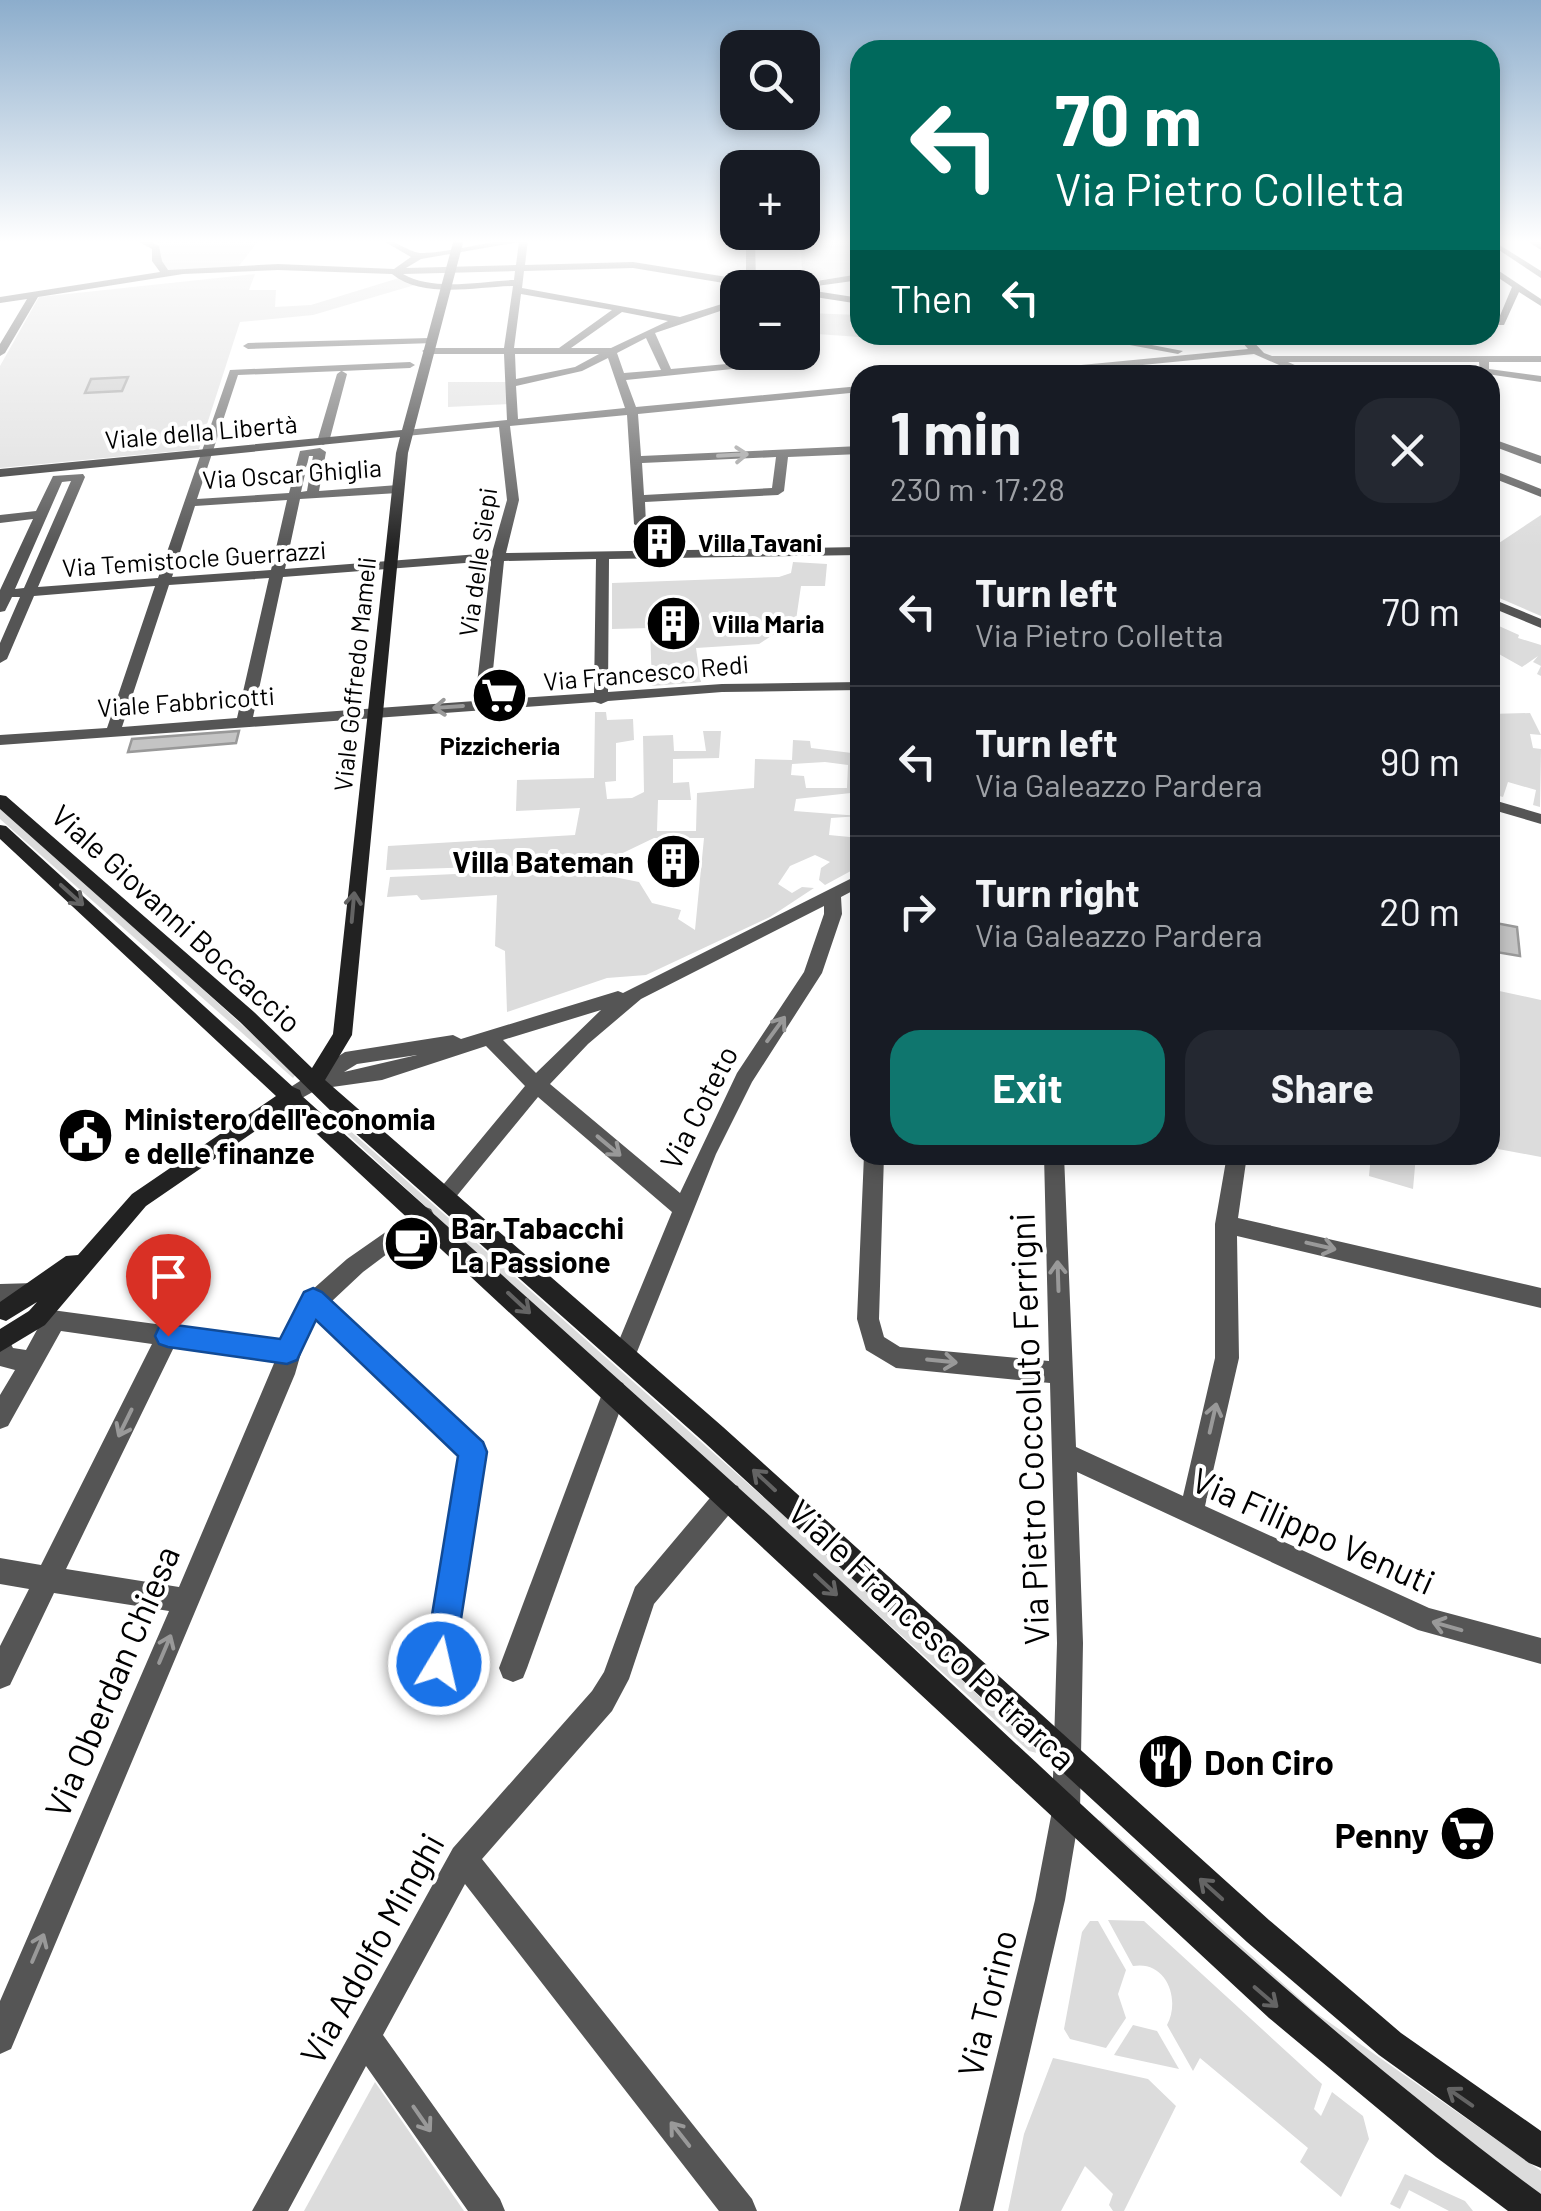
<!DOCTYPE html>
<html lang="en">
<head>
<meta charset="utf-8">
<style>
	body { margin:0; font-family:Barlow,sans-serif; background:#242831; color:#f1f3f6; height:100vh; display:flex; flex-direction:column; font-size:38px; white-space:nowrap }
	* { box-sizing:border-box; margin:0 }
	p { font-size:32px; color:#9ea1a6 }
	.icon { flex:none; width:55px; height:55px; fill:none; stroke:currentColor; stroke-width:2; stroke-linecap:round; stroke-linejoin:round }
	.map { position:relative; flex:1; overflow:hidden }
	.panel { position:absolute; left:850px; top:365px; width:650px; height:800px; display:flex; flex-direction:column; background:#171b24; border-radius:30px; box-shadow:0 5px 15px #0003 }
	.panel>* { flex:none }
	.top-card { position:absolute; left:850px; top:40px; width:650px; height:305px; border-radius:30px; box-shadow:0 5px 15px #0003; background:#00695c; color:#fff; overflow:hidden }
	.fabs { position:absolute; left:720px; top:30px; display:grid; gap:20px }
	.fabs a { display:grid; place-items:center; width:100px; height:100px; border-radius:20px; background:#171b24; box-shadow:0 5px 15px #0003; font-size:50px }
	.pin { position:absolute; display:grid; place-items:center; width:85px; height:85px; color:#fff; margin:-102px -42px; border-radius:50% 50% 50% 0; rotate:-45deg; box-shadow:0 0 10px #0007 }
	.pin .icon { rotate:45deg }
	.me { position:absolute; width:110px; margin:-55px; rotate:9deg; stroke-linejoin:round; filter:drop-shadow(0 0 8px #0008) }
	.turn { display:flex; align-items:center; gap:35px; height:210px; padding:0 40px; font-size:45px }
	.turn .icon { width:130px; height:130px; stroke-width:2.5 }
	.turn b { display:block; font-size:70px; line-height:85px }
	.then { display:flex; align-items:center; height:95px; padding:0 40px; background:#0003; gap:20px; font-size:38px }
	.round { display:grid; place-items:center; flex:none; width:105px; height:105px; border-radius:30px; background:#242831 }
	.head { display:flex; align-items:center; justify-content:space-between; height:170px; padding:0 40px }
	h1 { font-size:60px; font-weight:700; line-height:75px }
	.primary-button { display:flex; gap:20px; margin-top:auto; padding:20px 40px }
	.primary-button a { flex:1; height:115px; border-radius:30px; background:#0f766e; color:#fff; font-size:40px; font-weight:700; line-height:115px; text-align:center }
	.primary-button a+a { background:#242831; color:#f1f3f6 }
	ul { padding:0; list-style:none }
	li { display:flex; align-items:center; gap:30px; height:150px; padding:0 40px; border-top:2px solid #363941 }
	li div { flex:1 }
	li b { display:block; font-size:38px }
	li em { font-style:normal }
	.map>svg:first-child { display:block }
	.green { fill:#dcdcdc; fill-rule:evenodd }
	.building { fill:#c4c4c4; stroke:#999; stroke-width:2.5 }
	.lines { fill:none; stroke-linecap:round; stroke-linejoin:round }
	.street { fill:#555; fill-rule:evenodd }
	.secondary { fill:#222; fill-rule:evenodd }
	.oneway { stroke:#999 }
	.oneway2 { stroke:#646464 }
	.route { fill:#1a73e8; stroke:#114b97; stroke-width:2.5 }
	.labels { text-anchor:middle; dominant-baseline:central; stroke-width:8; stroke-linejoin:round; paint-order:stroke }
	.far-street-label { font-size:25px; fill:#000; stroke:#fff }
	.far-poi-label { font-size:25px; font-weight:bold; fill:#000; stroke:#fff; text-anchor:start }
	.poi-label { font-size:30px; font-weight:bold; fill:#000; stroke:#fff; text-anchor:start }
	.street-label { font-size:30px; fill:#000; stroke:#fff }
	.near-street-label { font-size:35px; fill:#000; stroke:#fff }
	.near-poi-label { font-size:35px; font-weight:bold; fill:#000; stroke:#fff; text-anchor:start }
</style>
</head>
<body>
<div class="map">
<svg width="1541" height="2211" viewBox="0 0 1541 2211">
	<rect width="100%" height="100%" fill="#fff"/>
	<!-- green -->
	<g class="green">
		<path d="M143,239H260L238,267L167,272L159,258V243Z"/>
		<path d="M800,239H854L860,244V275L803,282Z"/>
		<path d="M255,274L249,290H276L275,307L311,305L399,278L418,284L313,315L240,322L199,449L0,468V366L39,297Z"/>
		<path d="M807,313L860,315V335H903L901,340L803,333Z"/>
		<path d="M448,382H509L511,404L448,407Z"/>
		<path d="M1541,515V616L1490,594V549Z"/>
		<path d="M793,562L827,564L825,586H801L796,620L759,644L696,648L701,682L652,686L650,628L612,629V583L779,577L791,573Z"/>
		<path d="M1490,622L1519,635L1518,638L1541,645V676L1537,674L1541,666L1533,662L1538,656L1522,667L1490,649Z"/>
		<path d="M595,712H606L607,720L633,719L634,740L616,743V781L605,782L607,799L632,798L644,792L643,736L673,735L674,751H706L703,731H721L719,758L673,759V783L689,782L691,800H658L657,831H696L697,793L754,788L755,759L792,760L793,740L810,741L811,748L860,754V792L796,799L794,811L860,816L831,818L829,835L860,838V866L825,885L819,880L821,868L830,862L815,855L790,866L778,884L792,893L802,887L814,888L770,917L646,975L607,978L507,1012L505,951L495,946L497,895L421,900L417,895L387,897L390,877L606,867L614,877L639,882L652,903L681,910L678,919L695,930L704,838H654L602,863L386,870L388,846L575,835L580,808L516,811L517,780L594,778ZM825,762L848,765L847,788H806L804,776L791,775L792,764Z"/>
		<path d="M1530,713L1541,735L1530,734L1533,748L1541,749L1540,807L1533,805L1536,790L1508,782L1503,797L1496,795L1498,783L1490,781V731L1497,730L1490,714Z"/>
		<path d="M0,805L296,1074L293,1078L0,819Z"/>
		<path d="M1490,989L1541,1000V1157L1498,1149L1496,1139L1490,1137Z"/>
		<path d="M329,1112L815,1543L1041,1754L1029,1751C797,1540 561,1333 331,1119Z"/>
		<path d="M1371,1155H1416L1413,1189L1369,1176Z"/>
		<path d="M1100,1820L1316,2013L1541,2171V2195L1428,2114L1096,1824Z"/>
		<path d="M1108,1920L1144,1921L1322,2084L1314,2109L1321,2116L1332,2092L1363,2116L1369,2139L1341,2197L1300,2162L1308,2148L1200,2058L1193,2071L1167,2025C1181,1999 1166,1960 1133,1966Z"/>
		<path d="M1090,1921H1098L1126,1970L1118,1994L1126,2018L1106,2048L1070,2039L1064,2029L1082,1932Z"/>
		<path d="M1133,2025L1157,2031L1179,2069L1114,2055Z"/>
		<path d="M1053,2058L1148,2079L1176,2106L1124,2211H1113L1109,2205L1113,2194L1085,2166L1061,2211H1008L1024,2134Z"/>
		<path d="M375,2082L464,2211H304Z"/>
		<path d="M1405,2174L1465,2201L1473,2211H1449L1409,2190L1400,2209L1390,2204Z"/>
	</g>
	<!-- building -->
	<g class="building">
		<path d="M128,377L122,391L85,393L91,379Z"/>
		<path d="M239,731L236,743L128,752L132,739Z"/>
		<path d="M686,841L688,873L684,879H659L661,842Z"/>
		<path d="M1490,922L1517,927L1520,956L1490,951Z"/>
	</g>
	<g class="lines">
		<!-- street -->
		<g class="street">
			<path d="M134,239H145L159,246L162,261L168,270L278,264L394,269L411,257L380,239C396,239 409,254 424,253C459,251 493,239 528,239L525,265L633,262L746,280V239H755L756,282L779,287L860,274V280L802,288H754L633,268L524,271L522,288L680,317L738,299V305L655,333L671,369L738,363L743,366L742,368L626,380L636,407L860,386V392L638,414L641,456L860,446V454L788,457L784,491L778,495L645,502L646,524L640,528L634,524L627,415L510,426L519,500L506,553L860,547V555L609,559L608,692L722,684L860,682V690L722,692L608,701L601,704L595,702L0,745V735L107,728L155,586L34,596L7,659L0,663V643L20,597H12L5,611L0,612V590L33,519L0,523V515L36,511L53,476L83,474L85,477L38,587L158,578L230,370L410,362L415,365L410,368L342,371L347,374L329,442L323,445L317,442L337,374L341,371L238,375L197,499L289,493L300,451L320,448L326,452L319,491L398,485L404,489L398,493L300,499L285,569L492,553L507,500L499,427L406,436L400,433L406,430L507,420L504,354H427L422,351L427,348H504L513,286C476,287 422,299 392,274L278,270L183,274L38,297L5,353L0,356V344L27,299L0,303V297L160,272L152,261V249ZM519,242L516,265L406,268L421,259ZM515,271L514,280C480,281 434,292 403,274ZM521,294L612,310L559,348H514ZM622,312L668,321L611,348H571ZM646,338L661,370L624,373L617,353ZM515,354H599L575,367L516,379ZM608,358L625,408L518,419L516,386L582,371ZM309,456H313L307,491L301,492ZM776,457L772,488L644,495L642,463ZM71,481L24,588L15,589L62,482ZM287,500L271,570L172,577L195,506ZM596,559L594,693L490,700L504,561ZM491,561L475,701L253,717L283,577ZM269,578L237,718L122,727L169,585Z"/>
			<path d="M1490,239L1541,271V278L1490,244Z"/>
			<path d="M1524,239H1535L1541,243V250Z"/>
			<path d="M1490,265L1541,299V306L1519,292L1504,325H1496L1512,287L1490,272Z"/>
			<path d="M802,289L860,298V304L802,295Z"/>
			<path d="M1076,335H1100L1183,351L1178,354Z"/>
			<path d="M1236,335H1247L1264,353L1272,356H1541V362H1489V369L1541,376V382L1480,373L1479,362H1288L1317,375H1302L1254,354L1041,375H1003L1008,372L1248,349Z"/>
			<path d="M430,338L434,343L248,349L243,346L248,343Z"/>
			<path d="M1490,438L1541,456V464L1490,445Z"/>
			<path d="M1490,469L1541,489V497L1490,477Z"/>
			<path d="M1490,598L1541,619V628L1490,607Z"/>
			<path d="M1490,799L1541,814V824L1490,809Z"/>
			<path d="M860,874V887L841,897L842,914L822,973L752,1082L716,1154L633,1362L625,1366L617,1362L613,1355L672,1212L538,1097L451,1203L444,1206L437,1203L433,1197L525,1086L486,1046L382,1080L318,1089L293,1103L286,1100L283,1095L286,1090L345,1052L453,1035L461,1039L618,991L623,993ZM824,906V914L804,972L737,1073L680,1193L550,1084L588,1044L641,999ZM601,1010L536,1073L503,1040ZM417,1055L344,1072L357,1064Z"/>
			<path d="M864,1155H884L879,1319L884,1337L900,1347L1049,1361L1044,1155H1064L1076,1447L1183,1496L1215,1358V1224L1227,1155H1247L1238,1218L1541,1288V1308L1237,1236L1239,1358L1205,1506L1429,1608L1541,1638V1664L1418,1630L1077,1472L1083,1643L1080,1811L1065,1900L993,2211H959L1035,1900L1052,1811L1057,1643L1050,1383L896,1368L866,1350L857,1319Z"/>
			<path d="M423,1206L431,1209L434,1215L431,1221L363,1272L331,1302L482,1443L485,1451L449,1674L439,1678L429,1674L425,1664L460,1455L317,1319L303,1346L295,1374L11,2049L0,2054V2001L169,1611L54,1593L10,1685L0,1689V1646L29,1589L0,1584V1558L41,1565L152,1344L61,1331L8,1426L0,1429V1395L15,1370L0,1366V1335L8,1338L13,1348L26,1350L38,1328L29,1325L26,1318L29,1311L37,1308L282,1341L305,1293L312,1290L347,1259ZM174,1347L275,1361L179,1587L66,1569Z"/>
			<path d="M35,1283L43,1286L46,1293L43,1300L0,1304V1284Z"/>
			<path d="M615,1380L623,1383L627,1391L527,1668L523,1678L513,1682L503,1678L499,1668L603,1391L607,1383Z"/>
			<path d="M729,1483L738,1486L741,1495L738,1504L654,1604L629,1679L612,1711L482,1859L752,2199L757,2211H719L465,1884L383,2035L500,2199L505,2211H468L366,2066L288,2211H252L453,1848L592,1691L604,1672L635,1587L720,1486Z"/>
		</g>
		<!-- secondary -->
		<g class="secondary">
			<path d="M454,239H464L408,453L352,1035L325,1080L723,1427L1269,1920L1401,2033L1541,2131V2168L1529,2163L1379,2055L1247,1942L705,1443L336,1116L240,1022L0,809V795L6,796L254,1012L312,1068L333,1034L396,453L400,437L0,477V469L402,430Z"/>
			<path d="M0,825L6,826L293,1087L300,1090L302,1096C500,1274 700,1450 895,1631C1105,1826 1310,2024 1541,2194V2211H1508L1436,2157L1269,2018L289,1108L146,1206L45,1325L0,1352V1329L29,1311L37,1302L6,1321L0,1319V1302L66,1256L78,1255L132,1194L276,1096L0,839Z"/>
		</g>
	</g>
	<!-- one-way arrows -->
	<defs><path id="oneway-shaft" d="M-6 0H5M1.5-3L5.5 0L1.5 3" fill="none" stroke-width="1.6" stroke-linecap="round" stroke-linejoin="round" transform="scale(2.5)"/></defs>
	<g class="oneway">
		<use href="#oneway-shaft" transform="translate(733 455) rotate(-3)"/>
		<use href="#oneway-shaft" transform="translate(448 707) rotate(176)"/>
		<use href="#oneway-shaft" transform="translate(776 1029) rotate(-54)"/>
		<use href="#oneway-shaft" transform="translate(609 1146) rotate(40)"/>
		<use href="#oneway-shaft" transform="translate(1321 1246) rotate(13)"/>
		<use href="#oneway-shaft" transform="translate(1058 1276) rotate(-92)"/>
		<use href="#oneway-shaft" transform="translate(942 1361) rotate(6)"/>
		<use href="#oneway-shaft" transform="translate(1213 1418) rotate(-77)"/>
		<use href="#oneway-shaft" transform="translate(125 1423) rotate(116)"/>
		<use href="#oneway-shaft" transform="translate(1447 1626) rotate(-164)"/>
		<use href="#oneway-shaft" transform="translate(165 1649) rotate(-67)"/>
		<use href="#oneway-shaft" transform="translate(38 1948) rotate(-67)"/>
		<use href="#oneway-shaft" transform="translate(422 2119) rotate(55)"/>
		<use href="#oneway-shaft" transform="translate(680 2134) rotate(-128)"/>
	</g>
	<g class="oneway2">
		<use href="#oneway-shaft" transform="translate(72 895) rotate(42)"/>
		<use href="#oneway-shaft" transform="translate(353 907) rotate(-85)"/>
		<use href="#oneway-shaft" transform="translate(519 1303) rotate(43)"/>
		<use href="#oneway-shaft" transform="translate(764 1480) rotate(-137)"/>
		<use href="#oneway-shaft" transform="translate(826 1585) rotate(43)"/>
		<use href="#oneway-shaft" transform="translate(1211 1889) rotate(-138)"/>
		<use href="#oneway-shaft" transform="translate(1266 1997) rotate(41)"/>
		<use href="#oneway-shaft" transform="translate(1460 2097) rotate(-145)"/>
	</g>
	<!-- sky -->
	<linearGradient id="sky" x2="0" y2="1"><stop stop-color="#8cadcc"/><stop offset="0.44" stop-color="#fff"/><stop offset="1" stop-color="#fff" stop-opacity="0"/></linearGradient>
	<rect width="1541" height="548" fill="url(#sky)"/>
	<!-- route -->
	<path class="route" d="M313,1288L322,1292L483,1442L487,1452L454,1664L450,1675L439,1679L428,1675L424,1664L458,1456L316,1320L297,1360L287,1364L168,1347L159,1344L155,1336L159,1327L168,1324L280,1339L304,1292Z"/>
	<!-- icons -->
	<defs>
		<symbol id="building-disc" viewBox="-11 -11 22 22"><circle r="9.5" fill="#000" stroke="#fff"/><path d="M-4-6H4V6H1V3H-1V6H-4ZM-2.5-4.3h1.7v1.8h-1.7ZM.8-4.3h1.7v1.8H.8ZM-2.5-1h1.7V.8h-1.7ZM.8-1h1.7V.8H.8Z" fill="#fff"/></symbol>
		<symbol id="supermarket-disc" viewBox="-11 -11 22 22"><circle r="9.5" fill="#000" stroke="#fff"/><path d="M-6-5.5h2.5l.6 2H6L4.5 2H-2.5L-4.4-4H-6ZM-1.5 3.2a1.3 1.3 0 1 0 .1 0ZM3 3.2a1.3 1.3 0 1 0 .1 0Z" fill="#fff"/></symbol>
		<symbol id="civic-disc" viewBox="-11 -11 22 22"><circle r="9.5" fill="#000" stroke="#fff"/><path d="M-.6-6.5H3V-4.5H.6V-3L4-1V1h2V6H-6V1h2V-1L-.6-3ZM-1.2 2.5V6h2.4V2.5Z" fill="#fff"/></symbol>
		<symbol id="cafe-disc" viewBox="-11 -11 22 22"><circle r="9.5" fill="#000" stroke="#fff"/><path d="M-5.5-4.5H6V0H3Q3 3.5 0 3.5H-2.5Q-5.5 3.5-5.5 0ZM3-3.2v2h1.7v-2ZM-6 4.5H4V6H-6Z" fill="#fff"/></symbol>
		<symbol id="restaurant-disc" viewBox="-11 -11 22 22"><circle r="9.5" fill="#000" stroke="#fff"/><path d="M-5-6h1v4h1v-4h1v4h1v-4h1v5L-1.5 .5V6h-2V.5L-5-1ZM5-6V6H3V1.5H1.5Q1.5-4 5-6Z" fill="#fff"/></symbol>
	</defs>
	<g fill-rule="evenodd">
		<use href="#building-disc" x="628" y="510" width="63" height="63"/>
		<use href="#building-disc" x="642" y="592" width="63" height="63"/>
		<use href="#supermarket-disc" x="468" y="664" width="63" height="63"/>
		<use href="#building-disc" x="642" y="830" width="63" height="63"/>
		<use href="#civic-disc" x="54" y="1104" width="63" height="63"/>
		<use href="#cafe-disc" x="380" y="1212" width="63" height="63"/>
		<use href="#restaurant-disc" x="1134" y="1730" width="63" height="63"/>
		<use href="#supermarket-disc" x="1436" y="1802" width="63" height="63"/>
	</g>
	<g class="labels">
		<!-- far-street labels -->
		<g class="far-street-label">
			<text transform="translate(201 431) rotate(-5)">Viale della Libertà</text>
			<text transform="translate(292 473) rotate(-4)">Via Oscar Ghiglia</text>
			<text transform="translate(194 558) rotate(-4)">Via Temistocle Guerrazzi</text>
			<text transform="translate(477 562) rotate(-82)">Via delle Siepi</text>
			<text transform="translate(646 672) rotate(-5)">Via Francesco Redi</text>
			<text transform="translate(354 674) rotate(-84)">Viale Goffredo Mameli</text>
			<text transform="translate(186 701) rotate(-4)">Viale Fabbricotti</text>
		</g>
		<!-- far-poi labels -->
		<g class="far-poi-label">
			<text x="698" y="542">Villa Tavani</text>
			<text x="712" y="623">Villa Maria</text>
			<text x="500" y="745" text-anchor="middle">Pizzicheria</text>
		</g>
		<!-- poi labels -->
		<g class="poi-label">
			<text x="634" y="861" text-anchor="end">Villa Bateman</text>
			<text x="124" y="1118">Ministero dell'economia<tspan x="124" dy="34">e delle finanze</tspan></text>
			<text x="451" y="1227">Bar Tabacchi<tspan x="451" dy="34">La Passione</tspan></text>
		</g>
		<!-- street labels -->
		<g class="street-label">
			<text transform="translate(177 918) rotate(42)">Viale Giovanni Boccaccio</text>
			<text transform="translate(698 1107) rotate(-63)">Via Coteto</text>
		</g>
		<!-- near-street labels -->
		<g class="near-street-label">
			<text transform="translate(1028 1429) rotate(-92)">Via Pietro Coccoluto Ferrigni</text>
			<text transform="translate(1314 1530) rotate(24)">Via Filippo Venuti</text>
			<text transform="translate(933 1634) rotate(43)">Viale Francesco Petrarca</text>
			<text transform="translate(111 1681) rotate(-67)">Via Oberdan Chiesa</text>
			<text transform="translate(371 1948) rotate(-61)">Via Adolfo Minghi</text>
			<text transform="translate(986 2003) rotate(-76)">Via Torino</text>
		</g>
		<!-- near-poi labels -->
		<g class="near-poi-label">
			<text x="1204" y="1761">Don Ciro</text>
			<text x="1429" y="1834" text-anchor="end">Penny</text>
		</g>
	</g>
</svg>
<div class="fabs">
<a><svg class="icon" aria-label="search" viewBox="0 0 24 24"><circle cx="10" cy="10" r="6"/><path d="M15 15l6 6"/></svg></a>
<a>+</a>
<a>−</a>
</div>
<div class="pin" style="left:168px;top:1336px;background:#d93025"><svg class="icon" aria-label="arrive" viewBox="0 0 24 24"><path d="M6 21V4h12l-3 4 3 4H6"/></svg></div>
<svg class="me" style="left:439px;top:1664px" viewBox="-20 -20 40 40"><circle r="17" fill="#1a73e8" stroke="#fff" stroke-width="3"/><path d="M0-11L8 9 0 5-8 9z" fill="#fff"/></svg>
<div class="top-card">
<div class="turn"><svg class="icon" aria-label="left" viewBox="0 0 24 24"><path d="M17 20v-9H6M10 6l-5 5 5 5"/></svg><div><b>70 m</b>Via Pietro Colletta</div></div>
<div class="then">Then<svg class="icon" aria-label="left" viewBox="0 0 24 24"><path d="M17 20v-9H6M10 6l-5 5 5 5"/></svg></div>
</div>
<section class="panel">
<div class="head"><div><h1>1 min</h1><p>230 m · 17:28</p></div><a class="round"><svg class="icon" aria-label="close" viewBox="0 0 24 24"><path d="M6 6l12 12M18 6L6 18"/></svg></a></div>
<ul>
<li><svg class="icon" aria-label="left" viewBox="0 0 24 24"><path d="M17 20v-9H6M10 6l-5 5 5 5"/></svg><div><b>Turn left</b><p>Via Pietro Colletta</p></div><em>70 m</em></li>
<li><svg class="icon" aria-label="left" viewBox="0 0 24 24"><path d="M17 20v-9H6M10 6l-5 5 5 5"/></svg><div><b>Turn left</b><p>Via Galeazzo Pardera</p></div><em>90 m</em></li>
<li><svg class="icon" aria-label="right" viewBox="0 0 24 24"><path d="M7 20v-9h11M14 6l5 5-5 5"/></svg><div><b>Turn right</b><p>Via Galeazzo Pardera</p></div><em>20 m</em></li>
</ul>
<div class="primary-button"><a>Exit</a><a>Share</a></div>
</section>
</div>
</body>
</html>
